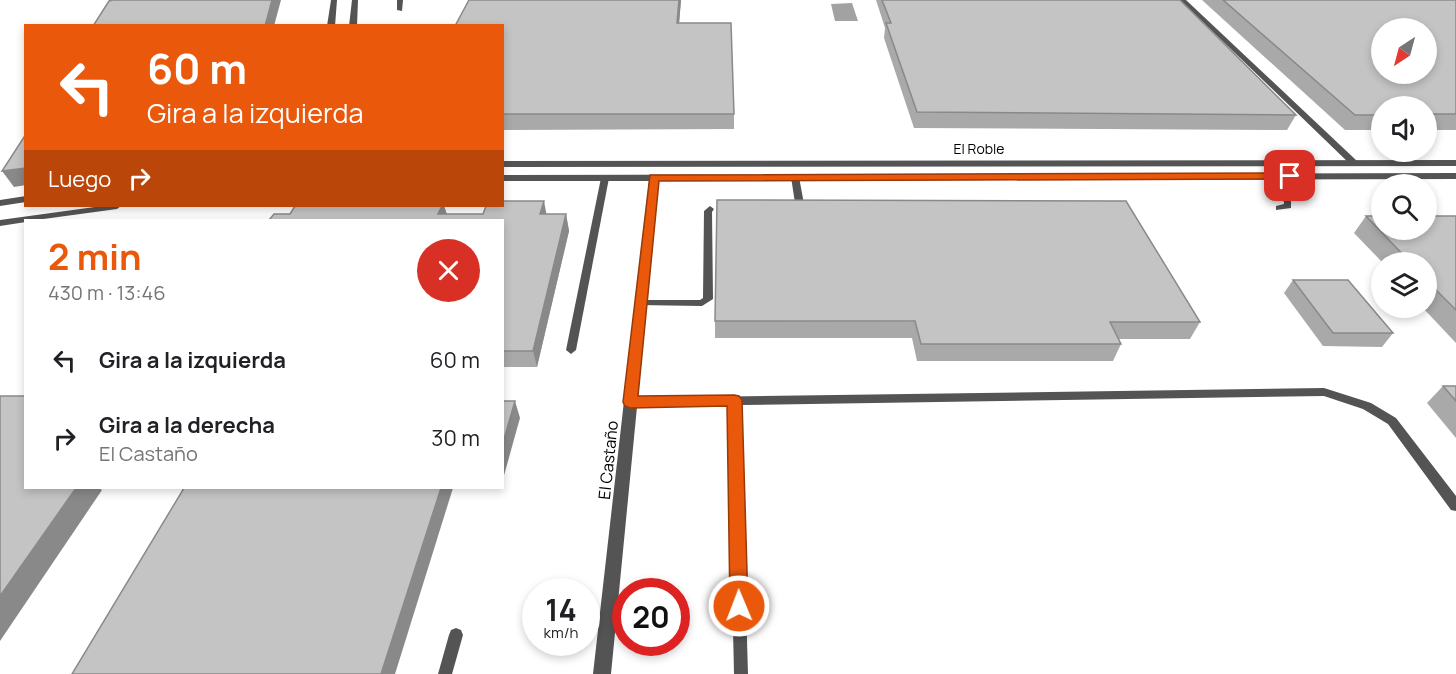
<!DOCTYPE html>
<html lang="es">
<head>
<meta charset="utf-8">
<style>
	body { margin:0; font-family:Manrope,sans-serif; background:#f2f2f2; color:#202124; height:100vh; display:flex; flex-direction:column; font-size:22px; white-space:nowrap }
	* { box-sizing:border-box; margin:0 }
	p { font-size:20px; color:#757577 }
	.icon { flex:none; width:33px; height:33px; fill:none; stroke:currentColor; stroke-width:2; stroke-linecap:round; stroke-linejoin:round }
	.map { position:relative; flex:1; overflow:hidden }
	.side { position:absolute; left:24px; top:219px; width:480px; height:270px; display:flex; flex-direction:column; background:#fff; border-radius:0px; box-shadow:0 3px 9px #0003 }
	.side>* { flex:none }
	.top-card { position:absolute; left:24px; top:24px; width:480px; height:183px; border-radius:0px; box-shadow:0 3px 9px #0003; background:#ea580c; color:#fff; overflow:hidden }
	.needle { width:39px; rotate:216deg }
	.fabs { position:absolute; left:1371px; top:18px; display:grid; gap:12px }
	.fabs a { display:grid; place-items:center; width:66px; height:66px; border-radius:50%; background:#fff; box-shadow:0 3px 9px #0003; font-size:30px }
	.speed { position:absolute; left:522px; top:578px; display:flex; gap:12px; font-size:30px; font-weight:700; text-align:center }
	.speed>* { display:grid; place-content:center; width:78px; height:78px; border-radius:50%; background:#fff; box-shadow:0 3px 9px #0003; line-height:1 }
	.speed small { font-size:15px; font-weight:400 }
	.speed .limit { border:9px solid #d22; background:#fff; color:#111 }
	.pin { position:absolute; display:grid; place-items:center; width:51px; height:51px; color:#fff; margin:-26px; border-radius:12px; box-shadow:0 3px 9px #0006 }
	.me { position:absolute; width:66px; margin:-33px; rotate:359deg; stroke-linejoin:round; filter:drop-shadow(0 0 4px #0008) }
	.turn { display:flex; align-items:center; gap:21px; height:126px; padding:0 24px; font-size:27px }
	.turn .icon { width:78px; height:78px; stroke-width:2.5 }
	.turn b { display:block; font-size:42px; line-height:51px }
	.then { display:flex; align-items:center; height:57px; padding:0 24px; background:#0003; gap:12px; font-size:22px }
	.round { display:grid; place-items:center; flex:none; width:63px; height:63px; border-radius:32px; background:#f2f2f2 }
	.head { display:flex; align-items:center; justify-content:space-between; height:102px; padding:0 24px }
	h1 { font-size:36px; font-weight:700; line-height:45px; color:#ea580c }
	ul { padding:0; list-style:none }
	li { display:flex; align-items:center; gap:18px; height:78px; padding:0 24px }
	li div { flex:1 }
	li b { display:block; font-size:22px }
	li em { font-style:normal }
	.map>svg:first-child { display:block }
	.water { fill:#a2a2a2 }
	.lines { fill:none; stroke-linecap:round; stroke-linejoin:round }
	.service { fill:#545454; fill-rule:evenodd }
	.minor { fill:#545454; fill-rule:evenodd }
	.wall { fill:#a9a9a9 }
	.shaded-wall { fill:#898989 }
	.building { fill:#c4c4c4; stroke:#898989; stroke-width:1.5; fill-rule:evenodd }
	.route { fill:#ea580c; stroke:#983908; stroke-width:1.5 }
	.labels { text-anchor:middle; dominant-baseline:central; stroke-width:4.5; stroke-linejoin:round; paint-order:stroke }
	.far-street-label { font-size:14px; fill:#000; stroke:#fff }
	.street-label { font-size:16px; fill:#000; stroke:#fff }
</style>
</head>
<body>
<div class="map">
<svg width="1456" height="674" viewBox="0 0 1456 674">
	<rect width="100%" height="100%" fill="#fff"/>
	<!-- water -->
	<path class="water" d="M852,3L858,21H835L831,4Z"/>
	<g class="lines">
		<!-- service -->
		<g class="service">
			<path d="M397,0H403L402,11L397,10Z"/>
			<path d="M1180,0H1186L1357,161V165H1351Z"/>
			<path d="M1266,173L1269,174L1291,200V208L1276,210V206L1284,204V202L1262,176Z"/>
			<path d="M795,174L799,177L804,204L791,213L787,210L795,203L791,177Z"/>
			<path d="M605,175L609,178L576,350L571,354L566,350L601,178Z"/>
			<path d="M26,196V202L0,206V200Z"/>
			<path d="M102,206H121L117,209L36,220H26V222L0,226V220Z"/>
			<path d="M710,206L714,209L712,212L713,299L702,306L637,305L636,303L637,301L641,300H700L703,298L704,211Z"/>
			<path d="M1324,388L1371,403L1396,418L1456,496V511L1451,510L1388,424L1363,409L1324,396L740,405L748,674H734L728,405L630,406L626,405L624,402L626,399L630,398Z"/>
			<path d="M456,628L461,630L463,635L452,674H438L449,635L451,630Z"/>
		</g>
		<!-- minor -->
		<g class="minor">
			<path d="M331,0H337L335,26H327Z"/>
			<path d="M352,0H358L357,26H349Z"/>
			<path d="M1456,160V166L502,167V161Z"/>
			<path d="M1456,173V179L659,181L611,674H593L649,181H502V175Z"/>
		</g>
	</g>
	<!-- wall -->
	<g class="wall">
		<path d="M469,0H681L679,23L734,114V129L502,130V26Z"/>
		<path d="M876,0H1180L1296,115L1287,130L914,128L884,38L885,28Z"/>
		<path d="M1202,0H1456V130H1426V106H1382V130H1345Z"/>
		<path d="M295,206H444L447,214H566L569,231L537,367H502V220L290,214Z"/>
		<path d="M1366,216H1456V343L1423,308H1426V262H1382L1354,233Z"/>
		<path d="M1293,280L1393,333L1382,347L1323,346L1284,293Z"/>
		<path d="M715,321L1200,322L1190,339H1118L1121,344L1113,361H917L912,338H715Z"/>
		<path d="M1443,386H1456V438L1427,403Z"/>
	</g>
	<!-- shaded-wall -->
	<g class="shaded-wall">
		<path d="M272,0H281L274,26H265Z"/>
		<path d="M679,0H681L678,37L677,23Z"/>
		<path d="M26,168V185L14,187L2,171Z"/>
		<path d="M544,201L547,217L540,214Z"/>
		<path d="M442,206H444L448,218L438,214Z"/>
		<path d="M566,214L569,231L537,367L533,351Z"/>
		<path d="M515,401L520,418L503,479L502,477V446Z"/>
		<path d="M76,488H99L102,490L0,641V596Z"/>
		<path d="M441,488H453L395,674H381Z"/>
	</g>
	<!-- building -->
	<g class="building">
		<path d="M113,0H272L265,26H93L109,1Z"/>
		<path d="M469,0H679L677,23H731L734,114H502V26H455Z"/>
		<path d="M882,0H1180L1296,115L917,112L886,23H891Z"/>
		<path d="M1223,0H1456V114H1426V106H1382V115H1355ZM1382,28H1426V74H1382Z"/>
		<path d="M26,134V168L2,171Z"/>
		<path d="M717,200L1126,201L1200,322H1110L1121,344H921L915,321H715Z"/>
		<path d="M502,201H544L540,214H566L533,351H502V220H269L274,214H290L295,206H442L438,214H483L486,206H502Z"/>
		<path d="M1366,216H1382V230H1426V216H1456V310L1426,280V262H1410Z"/>
		<path d="M1293,280H1348L1393,333H1333Z"/>
		<path d="M1443,386H1456V401Z"/>
		<path d="M0,396H26V488H76L0,596Z"/>
		<path d="M502,401H515L502,446Z"/>
		<path d="M184,488H441L381,674H72Z"/>
	</g>
	<!-- route -->
	<path class="route" d="M1290,173L1294,174V179L659,181L638,396L734,395L739,396L742,400L748,606L746,612L739,614L733,612L730,606L727,406L630,408L625,406L623,402L650,175Z"/>
	<g class="labels">
		<!-- far-street labels -->
		<g class="far-street-label">
			<text x="979" y="148">El Roble</text>
		</g>
		<!-- street labels -->
		<g class="street-label">
			<text transform="translate(608 460) rotate(-84)">El Castaño</text>
		</g>
	</g>
</svg>
<div class="fabs">
<a><svg class="needle" viewBox="-14 -14 28 28"><path d="M0-13l5 13h-10z" fill="#e53935"/><path d="M0 13l5-13h-10z" fill="#757577"/></svg></a>
<a><svg class="icon" aria-label="sound" viewBox="0 0 24 24"><path d="M4 9h4l5-4v14l-5-4H4zM17 9q2 3 0 6"/></svg></a>
<a><svg class="icon" aria-label="search" viewBox="0 0 24 24"><circle cx="10" cy="10" r="6"/><path d="M15 15l6 6"/></svg></a>
<a><svg class="icon" aria-label="layers" viewBox="0 0 24 24"><path d="M12 4l9 5-9 5-9-5zM3 14l9 5 9-5"/></svg></a>
</div>
<div class="speed"><div>14<small>km/h</small></div><div class="limit">20</div></div>
<div class="pin" style="left:1290px;top:176px;background:#d93025"><svg class="icon" aria-label="arrive" viewBox="0 0 24 24"><path d="M6 21V4h12l-3 4 3 4H6"/></svg></div>
<svg class="me" style="left:739px;top:606px" viewBox="-20 -20 40 40"><circle r="17" fill="#ea580c" stroke="#fff" stroke-width="3"/><path d="M0-11L8 9 0 5-8 9z" fill="#fff"/></svg>
<div class="top-card">
<div class="turn"><svg class="icon" aria-label="left" viewBox="0 0 24 24"><path d="M17 20v-9H6M10 6l-5 5 5 5"/></svg><div><b>60 m</b>Gira a la izquierda</div></div>
<div class="then">Luego<svg class="icon" aria-label="right" viewBox="0 0 24 24"><path d="M7 20v-9h11M14 6l5 5-5 5"/></svg></div>
</div>
<section class="side">
<div class="head"><div><h1>2 min</h1><p>430 m · 13:46</p></div><a class="round" style="background:#d93025;color:#fff"><svg class="icon" aria-label="close" viewBox="0 0 24 24"><path d="M6 6l12 12M18 6L6 18"/></svg></a></div>
<ul>
<li><svg class="icon" aria-label="left" viewBox="0 0 24 24"><path d="M17 20v-9H6M10 6l-5 5 5 5"/></svg><div><b>Gira a la izquierda</b></div><em>60 m</em></li>
<li><svg class="icon" aria-label="right" viewBox="0 0 24 24"><path d="M7 20v-9h11M14 6l5 5-5 5"/></svg><div><b>Gira a la derecha</b><p>El Castaño</p></div><em>30 m</em></li>
</ul>
</section>
</div>
</body>
</html>
